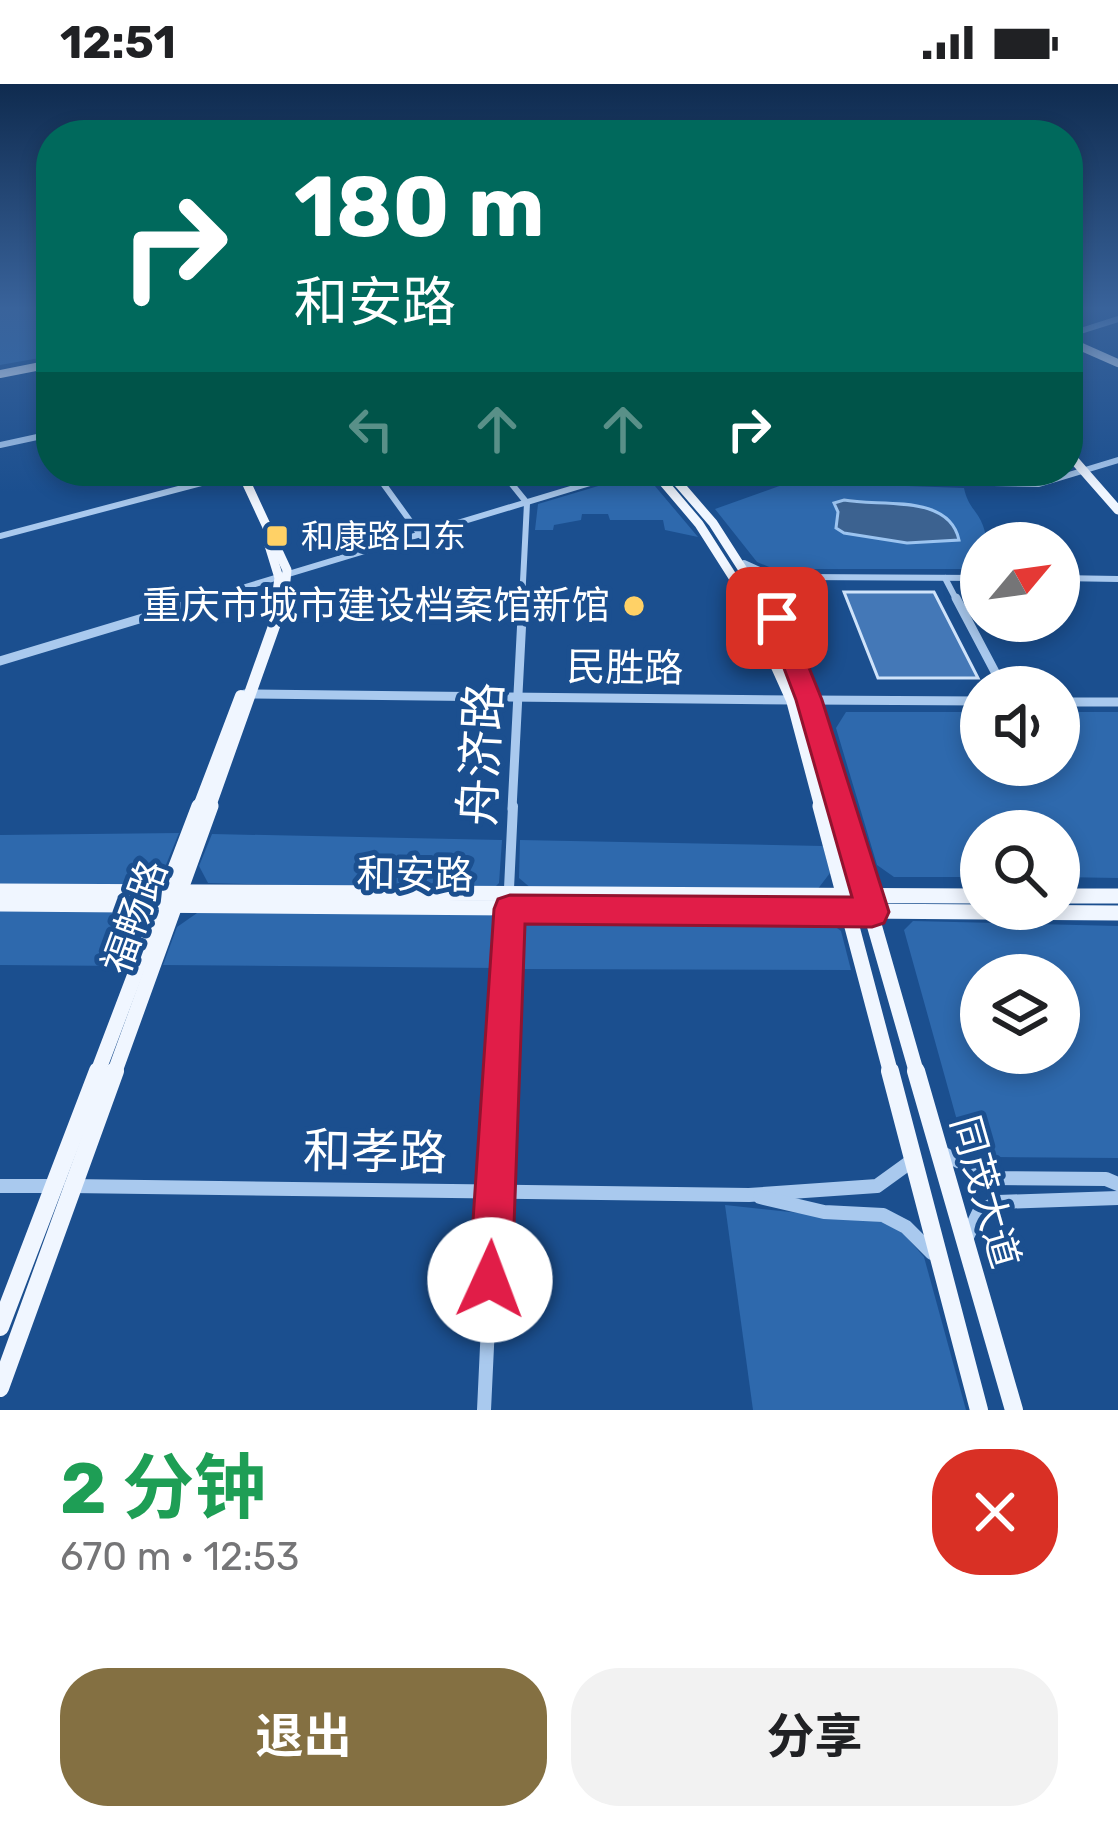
<!DOCTYPE html>
<html lang="zh">
<head>
<meta charset="utf-8">
<style>
	body { margin:0; font-family:Rubik,"Noto Sans SC",sans-serif; background:#f2f2f2; color:#202124; height:100vh; display:flex; flex-direction:column; font-size:45px; white-space:nowrap }
	* { box-sizing:border-box; margin:0 }
	p { font-size:39px; color:#757577 }
	.icon { flex:none; width:66px; height:66px; fill:none; stroke:currentColor; stroke-width:2; stroke-linecap:round; stroke-linejoin:round }
	.map { position:relative; height:1326px; overflow:hidden }
	.drawer { display:flex; flex-direction:column; background:#fff; flex:1 }
	.drawer>* { flex:none }
	.banner { position:absolute; left:36px; top:36px; width:1047px; height:366px; border-radius:48px; box-shadow:0 6px 18px #0003; background:#00695c; color:#fff; overflow:hidden }
	.needle { width:78px; rotate:61deg }
	.tools { position:absolute; left:960px; top:438px; display:grid; gap:24px }
	.tools a { display:grid; place-items:center; width:120px; height:120px; border-radius:50%; background:#fff; box-shadow:0 6px 18px #0003; font-size:60px }
	.pin { position:absolute; display:grid; place-items:center; width:102px; height:102px; color:#fff; margin:-51px; border-radius:24px; box-shadow:0 6px 18px #0006 }
	.me { position:absolute; width:132px; margin:-66px; rotate:2deg; stroke-linejoin:round; filter:drop-shadow(0 0 9px #0008) }
	.turn { display:flex; align-items:center; gap:42px; height:252px; padding:0 60px; font-size:54px }
	.turn .icon { width:156px; height:156px; stroke-width:2.5 }
	.turn b { display:block; font-size:84px; line-height:102px }
	.lanes { display:flex; align-items:center; height:114px; padding:0 60px; background:#0003; justify-content:center; gap:60px; direction:ltr }
	.lanes .off { opacity:.35 }
	.round { display:grid; place-items:center; flex:none; width:126px; height:126px; border-radius:48px; background:#f2f2f2 }
	.headline { display:flex; align-items:center; justify-content:space-between; height:204px; padding:0 60px }
	h1 { font-size:72px; font-weight:700; line-height:90px; color:#1e9e55 }
	.action { display:flex; gap:24px; margin-top:auto; padding:24px 60px }
	.action a { flex:1; height:138px; border-radius:48px; background:#847042; color:#fff; font-size:48px; font-weight:700; line-height:138px; text-align:center }
	.action a+a { background:#f2f2f2; color:#202124 }
	.status { display:flex; justify-content:space-between; align-items:center; height:84px; padding:0 60px; background:#fff; direction:ltr }
	.status svg { height:33px; fill:currentColor }
	.map>svg:first-child { display:block }
	.green { fill:#2e69ad; fill-rule:evenodd }
	.water { fill:#3c6290; stroke:#9cc4f0; stroke-width:3 }
	.building { fill:#4478b7; stroke:#cfe3fa; stroke-width:3 }
	.lines { fill:none; stroke-linecap:round; stroke-linejoin:round }
	.minor-far3 { stroke:#a9c9ee; stroke-width:6 }
	.minor-far2 { stroke:#a9c9ee; stroke-width:9 }
	.minor-far1 { stroke:#a9c9ee; stroke-width:10 }
	.minor { stroke:#a9c9ee; stroke-width:14 }
	.major-far4 { stroke:#f0f6ff; stroke-width:8 }
	.major-far3 { stroke:#f0f6ff; stroke-width:9 }
	.major-far2 { stroke:#f0f6ff; stroke-width:12 }
	.major-far1 { stroke:#f0f6ff; stroke-width:15 }
	.major { stroke:#f0f6ff; stroke-width:18 }
	.route { fill:#e11d48; stroke:#92132f; stroke-width:3 }
	.poi-dot { fill:#ffd166; stroke:#1b4f8f; stroke-width:4.5 }
	.labels { text-anchor:middle; dominant-baseline:central; stroke-width:10; stroke-linejoin:round; paint-order:stroke }
	.far-poi-label { font-size:33px; fill:#fff; stroke:#1b4f8f; text-anchor:start }
	.poi-label { font-size:39px; fill:#fff; stroke:#1b4f8f; text-anchor:end }
	.street-label { font-size:39px; fill:#fff; stroke:#1b4f8f }
	.near-street-label { font-size:48px; fill:#fff; stroke:#1b4f8f }
</style>
</head>
<body>
<div class="status"><b>12:51</b><svg viewBox="0 0 49 12"><path d="M0 12V9h3v3zM5 12V6h3v6zM10 12V3h3v9zM15 12V0h3v12zM26 1h20v11H26zM47 4h2v5h-2z"/></svg></div>
<div class="map">
<svg width="1118" height="1326" viewBox="0 0 1118 1326">
	<rect width="100%" height="100%" fill="#1b4f8f"/>
	<!-- green -->
	<g class="green">
		<path d="M0,223H51V272L0,281Z"/>
		<path d="M821,387L879,401L964,404C969,429 983,426 987,459H981V485H774L757,478L715,425Z"/>
		<path d="M635,391L649,395L698,453L665,446L663,436H610L608,430H582L581,436L554,441L553,446H535L538,420Z"/>
		<path d="M846,628H981V681H1059V628H1118V794L1059,793V747H981V793H894L877,781L836,644Z"/>
		<path d="M179,749L163,788L144,801L0,802V751Z"/>
		<path d="M212,750L502,756L499,799L492,806L208,799L199,782Z"/>
		<path d="M520,756L823,762L830,789L817,806L532,805L519,794Z"/>
		<path d="M0,826L131,828L140,846L126,882L0,881Z"/>
		<path d="M200,827L491,831L500,840L497,884L163,881L177,843Z"/>
		<path d="M530,830L822,833L841,847L851,886L516,885L518,839Z"/>
		<path d="M913,837L1118,842V1074L995,1073L958,1040L904,846ZM981,891H1059V969H981Z"/>
		<path d="M725,1121L884,1138L904,1150L924,1173L966,1326H753Z"/>
	</g>
	<!-- water -->
	<path class="water" d="M844,416C880,423 949,409 959,456L907,459L844,449L836,444L838,428L834,419Z"/>
	<!-- building -->
	<path class="building" d="M844,508H934L978,594H878Z"/>
	<g class="lines">
		<!-- minor-far3 -->
		<g class="minor-far3">
			<path d="M1068,251L1118,235"/>
			<path d="M0,361L51,350"/>
			<path d="M374,387L421,452"/>
			<path d="M501,387L527,419L522,517"/>
			<path d="M839,387L896,397L1039,400L1118,376"/>
			<path d="M0,452L247,387"/>
			<path d="M744,479L768,490L800,493L777,497L764,511"/>
			<path d="M800,493L981,494"/>
			<path d="M945,494L957,517"/>
			<path d="M1059,494L1118,495"/>
			<path d="M199,517L630,387"/>
		</g>
		<!-- minor-far2 -->
		<g class="minor-far2">
			<path d="M956,514L1003,603"/>
			<path d="M0,577L209,514"/>
			<path d="M245,610L792,616"/>
			<path d="M809,616L981,617"/>
			<path d="M1059,618H1118"/>
			<path d="M512,725L523,514"/>
		</g>
		<!-- minor-far1 -->
		<path class="minor-far1" d="M500,990L513,722"/>
		<!-- minor -->
		<g class="minor">
			<path d="M944,1070L992,1094L1106,1095L1118,1100"/>
			<path d="M0,1102H55"/>
			<path d="M71,1102L749,1111L877,1102L913,1076"/>
			<path d="M760,1113L824,1128L883,1131L906,1143L932,1169"/>
			<path d="M967,1153L979,1128L998,1118L1118,1114"/>
			<path d="M484,1326L500,987"/>
		</g>
		<!-- major-far4 -->
		<g class="major-far4">
			<path d="M1068,257L1118,279"/>
			<path d="M0,290L51,280"/>
		</g>
		<!-- major-far3 -->
		<g class="major-far3">
			<path d="M1068,369L1118,426"/>
			<path d="M241,387L287,486L284,517"/>
			<path d="M654,387L699,440L748,517"/>
			<path d="M668,387L713,439L763,517"/>
			<path d="M268,458L279,494L277,508"/>
		</g>
		<!-- major-far2 -->
		<g class="major-far2">
			<path d="M746,514L792,616L821,725"/>
			<path d="M762,514L809,616L841,725"/>
			<path d="M198,725L241,612"/>
			<path d="M209,725L284,514"/>
		</g>
		<!-- major-far1 -->
		<g class="major-far1">
			<path d="M820,722L891,990"/>
			<path d="M840,722L917,990"/>
			<path d="M0,807L981,812"/>
			<path d="M1059,812H1118"/>
			<path d="M0,820L1118,829"/>
			<path d="M97,990L199,722"/>
			<path d="M114,990L211,722"/>
		</g>
		<!-- major -->
		<g class="major">
			<path d="M890,987L979,1326"/>
			<path d="M916,987L1014,1326"/>
			<path d="M0,1243L98,987"/>
			<path d="M0,1304L115,987"/>
		</g>
	</g>
	<!-- sky -->
	<linearGradient id="sky" x2="0" y2="1"><stop stop-color="#0f2b4f"/><stop offset="0.55" stop-color="#39639b"/><stop offset="1" stop-color="#39639b" stop-opacity="0"/></linearGradient>
	<rect width="1118" height="408" fill="url(#sky)"/>
	<!-- route -->
	<path class="route" d="M777,526L789,534L822,616L889,828L884,839L872,843L525,840L512,1196L505,1211L490,1217L475,1211L469,1196L494,825L498,815L510,811L852,813L796,616L765,534Z"/>
	<!-- markers -->
	<g class="poi-dot">
		<rect x="265" y="440" width="24" height="24" rx="6"/>
		<circle cx="634" cy="522" r="12"/>
	</g>
	<g class="labels">
		<!-- far-poi labels -->
		<g class="far-poi-label">
			<text x="301" y="452">和康路口东</text>
		</g>
		<!-- poi labels -->
		<g class="poi-label">
			<text x="610" y="522">重庆市城市建设档案馆新馆</text>
		</g>
		<!-- street labels -->
		<g class="street-label">
			<text transform="translate(625 584) rotate(1)">民胜路</text>
			<text transform="translate(415 791) rotate(1)">和安路</text>
			<text transform="translate(135 833) rotate(-70)">福畅路</text>
			<text transform="translate(985 1108) rotate(74)">同茂大道</text>
		</g>
		<!-- near-street labels -->
		<g class="near-street-label">
			<text transform="translate(481 670) rotate(-87)">舟济路</text>
			<text transform="translate(375 1068) rotate(1)">和孝路</text>
		</g>
	</g>
</svg>
<div class="tools">
<a><svg class="needle" viewBox="-14 -14 28 28"><path d="M0-13l5 13h-10z" fill="#e53935"/><path d="M0 13l5-13h-10z" fill="#757577"/></svg></a>
<a><svg class="icon" aria-label="sound" viewBox="0 0 24 24"><path d="M4 9h4l5-4v14l-5-4H4zM17 9q2 3 0 6"/></svg></a>
<a><svg class="icon" aria-label="search" viewBox="0 0 24 24"><circle cx="10" cy="10" r="6"/><path d="M15 15l6 6"/></svg></a>
<a><svg class="icon" aria-label="layers" viewBox="0 0 24 24"><path d="M12 4l9 5-9 5-9-5zM3 14l9 5 9-5"/></svg></a>
</div>
<div class="pin" style="left:777px;top:534px;background:#d93025"><svg class="icon" aria-label="arrive" viewBox="0 0 24 24"><path d="M6 21V4h12l-3 4 3 4H6"/></svg></div>
<svg class="me" style="left:490px;top:1196px" viewBox="-20 -20 40 40"><circle r="19" fill="#fff"/><path d="M0-13L10 11 0 6-10 11z" fill="#e11d48"/></svg>
<div class="banner">
<div class="turn"><svg class="icon" aria-label="right" viewBox="0 0 24 24"><path d="M7 20v-9h11M14 6l5 5-5 5"/></svg><div><b>180 m</b>和安路</div></div>
<div class="lanes"><svg class="icon off" aria-label="left" viewBox="0 0 24 24"><path d="M17 20v-9H6M10 6l-5 5 5 5"/></svg><svg class="icon off" aria-label="ahead" viewBox="0 0 24 24"><path d="M12 20V5M6 11l6-6 6 6"/></svg><svg class="icon off" aria-label="ahead" viewBox="0 0 24 24"><path d="M12 20V5M6 11l6-6 6 6"/></svg><svg class="icon" aria-label="right" viewBox="0 0 24 24"><path d="M7 20v-9h11M14 6l5 5-5 5"/></svg></div>
</div>
</div>
<section class="drawer">
<div class="headline"><div><h1>2 分钟</h1><p>670 m · 12:53</p></div><a class="round" style="background:#d93025;color:#fff"><svg class="icon" aria-label="close" viewBox="0 0 24 24"><path d="M6 6l12 12M18 6L6 18"/></svg></a></div>
<div class="action"><a>退出</a><a>分享</a></div>
</section>
</body>
</html>
